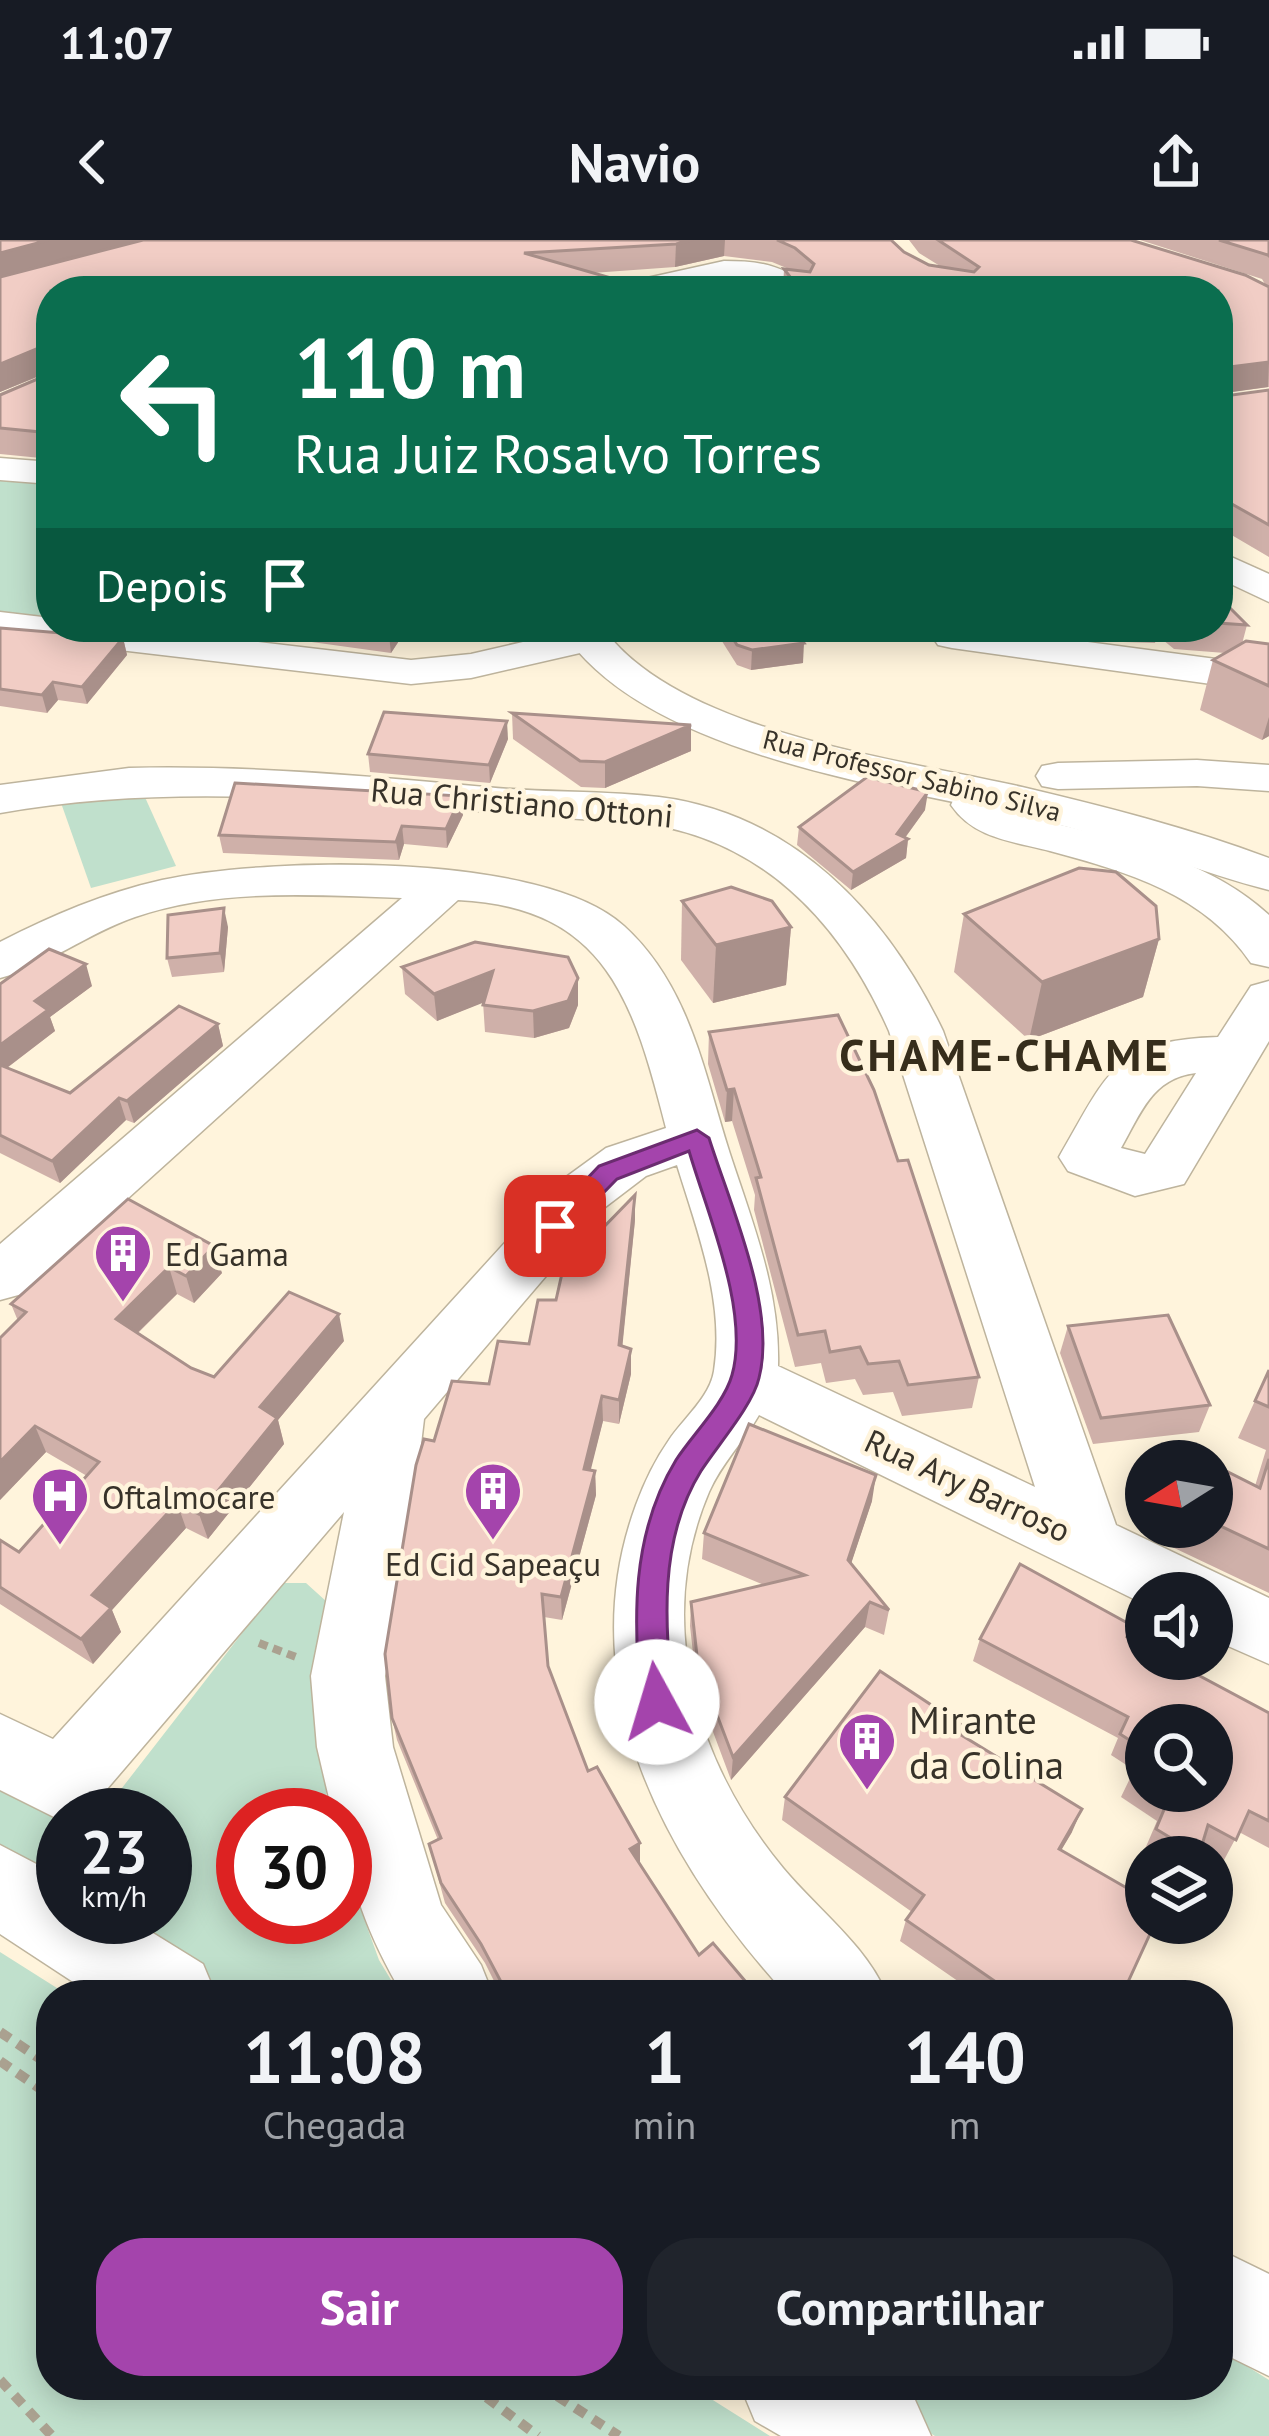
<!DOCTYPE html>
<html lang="pt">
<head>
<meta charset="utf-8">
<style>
	body { margin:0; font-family:"PT Sans",sans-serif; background:#20242c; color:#f1f3f6; height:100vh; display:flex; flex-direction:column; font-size:45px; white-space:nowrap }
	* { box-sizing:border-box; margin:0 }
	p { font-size:39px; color:#9ea1a6 }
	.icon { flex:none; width:66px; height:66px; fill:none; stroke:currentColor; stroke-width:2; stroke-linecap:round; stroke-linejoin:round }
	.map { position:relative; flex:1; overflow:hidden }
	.panel { position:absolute; left:36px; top:1740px; width:1197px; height:420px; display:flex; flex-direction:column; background:#171b24; border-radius:48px; box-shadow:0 6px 30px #0003 }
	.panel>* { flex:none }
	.hud { position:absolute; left:36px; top:36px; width:1197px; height:366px; border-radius:48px; box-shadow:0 6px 30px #0003; background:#0b6e4f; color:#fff; overflow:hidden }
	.needle { width:78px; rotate:259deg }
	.buttons { position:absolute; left:1125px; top:1200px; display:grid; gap:24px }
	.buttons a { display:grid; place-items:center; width:108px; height:108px; border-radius:50%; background:#171b24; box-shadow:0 6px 30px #0003; font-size:60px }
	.speed { position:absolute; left:36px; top:1548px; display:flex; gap:24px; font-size:60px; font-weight:700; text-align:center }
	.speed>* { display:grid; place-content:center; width:156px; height:156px; border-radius:50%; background:#171b24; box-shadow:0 6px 30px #0003; line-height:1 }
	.speed small { font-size:30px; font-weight:400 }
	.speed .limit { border:18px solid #d22; background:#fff; color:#111 }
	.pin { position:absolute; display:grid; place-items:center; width:102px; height:102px; color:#fff; margin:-51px; border-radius:24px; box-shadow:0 6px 18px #0006 }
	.me { position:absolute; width:132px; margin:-66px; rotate:354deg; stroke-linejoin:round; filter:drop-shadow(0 0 9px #0008) }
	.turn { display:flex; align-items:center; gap:42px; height:252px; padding:0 60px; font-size:54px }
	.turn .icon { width:156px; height:156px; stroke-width:2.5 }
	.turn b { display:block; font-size:84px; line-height:102px }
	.then { display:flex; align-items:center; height:114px; padding:0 60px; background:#0003; gap:24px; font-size:45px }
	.eta { display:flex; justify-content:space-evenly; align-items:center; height:204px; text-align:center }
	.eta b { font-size:72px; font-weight:800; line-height:84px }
	.action { display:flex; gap:24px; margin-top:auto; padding:24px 60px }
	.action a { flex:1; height:138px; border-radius:48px; background:#a444ac; color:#fff; font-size:48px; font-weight:800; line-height:138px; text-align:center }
	.action a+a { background:#20242c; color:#f1f3f6 }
	.status { display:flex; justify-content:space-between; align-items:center; height:84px; padding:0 60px; background:#171b24; direction:ltr }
	.status svg { height:33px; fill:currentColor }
	header { display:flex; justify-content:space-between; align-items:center; height:156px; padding:0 60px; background:#171b24; font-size:54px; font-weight:800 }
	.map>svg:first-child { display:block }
	.green { fill:#c0e0cc }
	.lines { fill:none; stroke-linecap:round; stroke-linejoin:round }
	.minor-casing { stroke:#beb49d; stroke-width:3 }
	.major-casing { stroke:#beb49d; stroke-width:3 }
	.path-far1 { stroke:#aaa190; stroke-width:8; stroke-dasharray:9 6; stroke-linecap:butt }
	.path { stroke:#aaa190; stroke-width:10; stroke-dasharray:12 9; stroke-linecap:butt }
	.minor { fill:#fff; fill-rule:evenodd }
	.major { fill:#fff; fill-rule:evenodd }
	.wall { fill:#cfb0a9; fill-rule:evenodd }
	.shaded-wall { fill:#a9908a }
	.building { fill:#f1cdc5; stroke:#a9908a; stroke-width:3 }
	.route { fill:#a444ac; stroke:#6b2c70; stroke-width:3 }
	.labels { text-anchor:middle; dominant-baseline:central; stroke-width:9; stroke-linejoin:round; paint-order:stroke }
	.far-street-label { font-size:27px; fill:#373229; stroke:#fff4dc }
	.street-label { font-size:33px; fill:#373229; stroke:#fff4dc }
	.poi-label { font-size:33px; fill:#373229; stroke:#fff4dc; text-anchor:start }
	.near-poi-label { font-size:39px; fill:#373229; stroke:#fff4dc; text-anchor:start }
	.district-label { font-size:45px; font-weight:bold; letter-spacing:3px; fill:#362d1b; stroke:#fff4dc }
</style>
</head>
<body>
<div class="status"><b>11:07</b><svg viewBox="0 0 49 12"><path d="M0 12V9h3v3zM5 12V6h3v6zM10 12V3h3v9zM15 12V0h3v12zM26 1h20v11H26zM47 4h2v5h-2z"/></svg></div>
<header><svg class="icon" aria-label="back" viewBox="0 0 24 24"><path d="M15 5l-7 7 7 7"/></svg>Navio<svg class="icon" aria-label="share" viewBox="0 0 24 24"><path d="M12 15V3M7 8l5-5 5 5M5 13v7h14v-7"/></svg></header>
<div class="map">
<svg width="1269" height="2196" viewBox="0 0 1269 2196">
	<rect width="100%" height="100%" fill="#fff4dc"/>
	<!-- green -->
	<g class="green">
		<path d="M0,238L51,243V378L0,373Z"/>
		<path d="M139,544L176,626L91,648L60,560Z"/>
		<path d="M281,1343H306L327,1362L326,1575H243V1677H345V1626L379,1720L400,1755H226L101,1677H165V1575H101Z"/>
		<path d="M0,1531L81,1575H63V1653L0,1616Z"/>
		<path d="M0,1712L68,1755H51V2145H689L770,2196H0Z"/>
		<path d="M1218,2108L1269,2140V2196H935L850,2145H1218Z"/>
	</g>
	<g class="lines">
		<defs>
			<g id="minor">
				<path d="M724,21C757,21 787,24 809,51C776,51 758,37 726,38C693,39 664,51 631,51L638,40Z"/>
				<path d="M0,218L51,222V244L0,240Z"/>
				<path d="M1218,311L1269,334V362L1218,338Z"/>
				<path d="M0,372L51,378V387H130L411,420L471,414L587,387L602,390L608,399L602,408L471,438L411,444L0,396Z"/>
				<path d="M939,387H975L1269,426V452L952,408L938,405L932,396Z"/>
				<path d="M1197,520L1269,525V551L1197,546L1058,549L1042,546L1036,536L1042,526L1058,523Z"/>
				<path d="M129,528C249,525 366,536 486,547C543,553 602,550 659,557C794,574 887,674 943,791L1116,1285L1269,1358V1424L1212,1399V1353H1146V1365L759,1175C744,1201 721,1224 709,1252C653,1383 697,1524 783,1628C818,1670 866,1705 887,1755H787C666,1622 569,1448 636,1265C644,1243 655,1220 669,1200C683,1179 710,1157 714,1131C725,1062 697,990 677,925L646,936L604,968L424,1179L409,1304L385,1436L393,1507L441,1665L481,1725L493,1755H403C370,1699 345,1641 345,1575H333L317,1507L311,1436L344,1272L89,1570L63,1575L62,1581L0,1550V1474L53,1499L562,940L606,908L666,888C634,763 607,667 458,660L22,1054L0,1060V1004L402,658C314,655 219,648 135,677C88,693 47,726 0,738V702C53,675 104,653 162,640C266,617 542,611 624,686C690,746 704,833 730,914C753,984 780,1051 778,1126L1035,1247L889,791C840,680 759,595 633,582C421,572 211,535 0,573V545Z"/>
				<path d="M977,539L993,543L1000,553L998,562L1009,572C1098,596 1199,611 1269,675V727L1251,723C1204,654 1128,632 1050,611C1013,601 974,599 951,565L961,543Z"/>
				<path d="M1269,741V801L1184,944L1135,956L1068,931L1059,917C1107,835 1113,800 1218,797L1251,746ZM1196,833L1145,914L1121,908C1141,873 1152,838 1196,833Z"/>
				<path d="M1218,2009L1269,2034V2136L1218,2111Z"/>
			</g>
			<g id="major">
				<path d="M560,387H602C678,493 900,519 1022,547C1106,567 1189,588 1269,618V650C1201,633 1136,605 1068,587C920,549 644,523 560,387Z"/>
				<path d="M0,1605L63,1638V1677H127L203,1724L216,1755H93L0,1694Z"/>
				<path d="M740,2145H890L915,2160L931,2196H781L755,2181Z"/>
			</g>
		</defs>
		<!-- minor casing -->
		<use href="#minor" class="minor-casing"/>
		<!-- major casing -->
		<use href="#major" class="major-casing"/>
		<!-- path-far1 -->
		<path class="path-far1" d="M259,1403L296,1417"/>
		<!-- path -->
		<g class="path">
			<path d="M0,1792L51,1826"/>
			<path d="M0,1821L51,1856"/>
			<path d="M0,2140L52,2196"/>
			<path d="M470,2145L538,2196"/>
			<path d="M540,2145L619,2196"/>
		</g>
		<!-- minor -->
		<use href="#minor" class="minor"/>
		<!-- major -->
		<use href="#major" class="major"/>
	</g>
	<!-- wall -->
	<g class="wall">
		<path d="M0,0H891L904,12L929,25L940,26L919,13L909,0H1131L1266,46L1262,39L1140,0H1269V147L1222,153L1225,156L1269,150V317L1218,287V51H783L784,29H789L772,22L724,16L675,27L592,33L656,51H51V219L0,214V155L47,135V133L0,152Z"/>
		<path d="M1218,356L1247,385L1242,404H1269V496L1262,500L1200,470L1213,420L1225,413L1174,409L1157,395L1155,403L1123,402L1109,387H1218Z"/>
		<path d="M203,387H408L391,413Z"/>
		<path d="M713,387H791L803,423L751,430L737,425Z"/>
		<path d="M0,388L123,398L127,415L87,464L58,460L47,473L0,466Z"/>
		<path d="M512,473L691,485V511L605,548L581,547L513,499Z"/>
		<path d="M508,499L490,543L370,532L368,514Z"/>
		<path d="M925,570L905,598L908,599L906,618L851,650L797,605L799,587Z"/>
		<path d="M463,575L447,608L404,604L399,620L223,613L219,595Z"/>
		<path d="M682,661L791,687L786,745L713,763L681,720Z"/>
		<path d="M964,674L1159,699L1143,757L1029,800L954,732Z"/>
		<path d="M228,687L224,732L172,737L167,718Z"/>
		<path d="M402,727L578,765L569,788L534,798L485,792L483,762L437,781L405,754Z"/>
		<path d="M0,744L92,746L50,777L55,791L7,828L70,853L218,784L223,806L134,883L126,880L60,943L0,913Z"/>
		<path d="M709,792L898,921L979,1137L972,1168L902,1176L893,1152L863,1155L855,1139L826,1143L821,1123L795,1127L754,970L755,955L732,881L725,882L708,824Z"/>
		<path d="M128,959L222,1033L194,1063L177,1054L138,1093L191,1128L214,1137L344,1101L278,1180L284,1204L208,1299L186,1288L112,1370L121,1392L93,1424L0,1364V1300L19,1312L87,1236L46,1212L0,1260V1098L18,1081L11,1064Z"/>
		<path d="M635,980L622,1106L631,1109V1134L619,1184L603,1181L590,1230L595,1231L596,1255L562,1380L544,1377L548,1426L588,1531L640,1624L699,1715L757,1755H501L485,1723L445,1663L429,1604L438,1600L397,1500L392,1478L434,1201L529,1104L556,1060Z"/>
		<path d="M1068,1086L1210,1165L1199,1192L1093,1204L1060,1113Z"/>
		<path d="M1269,1130V1353L1170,1306L1178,1287H1212V1224L1255,1246L1266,1210L1238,1198Z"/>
		<path d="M872,1261L851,1323L889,1370L884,1395L865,1387L731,1540L697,1449L690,1386L691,1362L764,1345L702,1319L704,1293Z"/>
		<path d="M1128,1398L1269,1473V1608L1239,1592L1224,1620L1201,1608L1198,1617H1159L1145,1609L1157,1581L1121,1557L1134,1530L1111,1515L1118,1498L973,1421L980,1399ZM1146,1485L1212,1551H1146Z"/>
		<path d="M963,1486L961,1495L1072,1592L1061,1610L1122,1755H978L900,1701L906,1680L912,1672L782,1580L785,1557Z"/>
	</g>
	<!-- shaded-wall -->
	<g class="shaded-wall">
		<path d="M49,0H175L0,38V13Z"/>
		<path d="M693,0H725L724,16L675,27L676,4Z"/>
		<path d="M46,105L51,131L0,152V124Z"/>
		<path d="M1269,122L1268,147L1218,154L1221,128Z"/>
		<path d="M388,387H408L391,413Z"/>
		<path d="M123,398L127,415L87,464L82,447Z"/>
		<path d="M804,403L803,423L751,430L752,410Z"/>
		<path d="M53,442L58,460L47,473L42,455Z"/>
		<path d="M1269,477V496L1262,500Z"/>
		<path d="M507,481L508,499L490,543L489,525Z"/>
		<path d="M691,485V511L605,548V522Z"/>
		<path d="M928,552L925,570L901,603L908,599L906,618L851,650L853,632L897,594Z"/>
		<path d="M461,556L463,575L447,608L446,589Z"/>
		<path d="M402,586L404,604L399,620L396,602Z"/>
		<path d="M224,668L228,687L224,732L220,713Z"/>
		<path d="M791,687L786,745L713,763L716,705Z"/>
		<path d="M1159,699L1143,757L1029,800L1042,742Z"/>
		<path d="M86,724L92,746L50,777L55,791L0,833V805L35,761Z"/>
		<path d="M493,731L495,758L437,781L434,754Z"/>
		<path d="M578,738V765L569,788L534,798L533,771Z"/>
		<path d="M218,784L223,806L134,883L127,861Z"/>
		<path d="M734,849L732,881L725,882L727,850Z"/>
		<path d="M119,858L126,880L60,943L52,921Z"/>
		<path d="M635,955V980L620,1130L619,1105Z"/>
		<path d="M214,1006L222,1033L194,1063L186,1036Z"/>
		<path d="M169,1027L177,1054L125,1105L116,1079Z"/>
		<path d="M339,1074L344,1101L278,1180L284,1204L208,1299L199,1274L260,1167Z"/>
		<path d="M631,1109V1134L619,1184V1160Z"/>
		<path d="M602,1156L603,1181L585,1253L584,1229Z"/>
		<path d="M35,1186L46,1212L0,1260V1222Z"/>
		<path d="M595,1231L596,1255L562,1380L561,1357Z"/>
		<path d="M876,1235L872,1261L844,1345L848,1320Z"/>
		<path d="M177,1263L186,1288L112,1370L121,1392L93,1424L81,1399L92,1355Z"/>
		<path d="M870,1362L865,1387L731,1540L733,1517Z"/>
		<path d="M1082,1569L1072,1592L1049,1631L1059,1609Z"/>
		<path d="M640,1603V1624L630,1609Z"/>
	</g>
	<!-- building -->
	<g class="building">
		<path d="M0,0H49L0,13Z"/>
		<path d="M143,0H693L676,4L524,13L656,51H520L505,47L493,51H51V193L0,188V155L47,135L46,105L0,124V37Z"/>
		<path d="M777,0H891L904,12L929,25L974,32L979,27L938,0H1131L1245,35L1269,47V122L1221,128L1220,151L1225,156L1269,150V285L1223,259L1218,260V51H801L784,29L810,32L814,24L795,8Z"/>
		<path d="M1219,0H1269V16L1268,15Z"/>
		<path d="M1218,356L1247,385L1218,383Z"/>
		<path d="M726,387H791L804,403L752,410L737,405Z"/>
		<path d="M0,388L123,398L82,447L53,442L42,455L0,449Z"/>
		<path d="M1246,401L1269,404V446L1213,420Z"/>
		<path d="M384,472L507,481L489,525L368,514Z"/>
		<path d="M512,473L691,485L605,522L580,521Z"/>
		<path d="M867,537L928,552L897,594L908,599L853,632L799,587Z"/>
		<path d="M235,543L461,556L446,589L402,586L396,602L219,595Z"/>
		<path d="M1079,628L1116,632L1156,666L1159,699L1042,742L964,674Z"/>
		<path d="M731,647L772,661L791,687L716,705L682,661Z"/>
		<path d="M224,668L220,713L167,718L168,675Z"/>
		<path d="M475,702L568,717L578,738L568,761L533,771L483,765L493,731L434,754L402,727Z"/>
		<path d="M49,709L86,724L35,761L48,770L0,805V744Z"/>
		<path d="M179,766L218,784L127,861L119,858L52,921L0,895V825L70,853Z"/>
		<path d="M838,775L874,850L898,921L908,920L979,1137L908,1145L899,1121L868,1124L860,1107L830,1112L825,1091L798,1095L756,938L761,937L734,849L727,850L709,792Z"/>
		<path d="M635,955L619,1105L631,1109L619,1160L602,1156L584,1229L595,1231L561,1357L542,1354L548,1426L588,1531L597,1527L640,1603L630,1609L699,1715L713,1703L757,1755H508L481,1704L441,1643L429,1604L441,1598L392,1478L385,1414L416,1225L424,1199L434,1201L452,1141L489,1144L498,1101L529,1104L538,1060H556L563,1029Z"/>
		<path d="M128,959L214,1006L186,1036L169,1027L116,1079L191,1128L214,1137L289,1052L339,1074L260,1167L277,1178L199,1274L177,1263L92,1355L111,1368L81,1399L0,1347V1300L19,1312L99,1222L35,1186L0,1222V1098L26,1072L11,1064Z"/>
		<path d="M1168,1075L1210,1165L1101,1178L1068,1086Z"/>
		<path d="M1269,1130V1167L1255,1161Z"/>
		<path d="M749,1184L876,1235L848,1320L889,1370L870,1362L733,1517L698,1425L691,1362L805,1335L704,1293Z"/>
		<path d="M1269,1219V1309L1212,1282V1224L1260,1248Z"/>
		<path d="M1020,1324L1133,1386L1127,1397L1146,1407V1419H1168L1269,1473V1581L1249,1571L1236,1600L1208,1585L1199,1615L1156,1589L1168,1560L1153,1551H1212V1485H1146V1546L1131,1537L1145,1510L1120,1494L1128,1477L980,1399Z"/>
		<path d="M880,1431L963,1486L958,1493L1082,1569L1059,1609L1146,1659V1683H1155L1122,1755H1007L1009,1751L906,1680L924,1655L785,1557Z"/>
	</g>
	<!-- route -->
	<path class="route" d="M697,890L709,898C730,965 777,1068 759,1138C753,1165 717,1206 701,1231C658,1300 665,1385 673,1462L669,1472L657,1476L646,1472L641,1462C633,1379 631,1294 676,1220C692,1195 724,1164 732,1135C750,1071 707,973 689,911L617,939L564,993H546L542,986L599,926Z"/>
	<!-- icons -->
	<defs>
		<symbol id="building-pin" viewBox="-11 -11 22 30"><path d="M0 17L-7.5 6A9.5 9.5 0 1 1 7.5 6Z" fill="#a444ac" stroke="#fff4dc"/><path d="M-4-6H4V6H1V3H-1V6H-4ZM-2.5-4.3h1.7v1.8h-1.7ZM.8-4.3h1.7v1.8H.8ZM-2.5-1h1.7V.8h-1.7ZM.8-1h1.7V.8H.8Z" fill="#fff"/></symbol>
		<symbol id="hospital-pin" viewBox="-11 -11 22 30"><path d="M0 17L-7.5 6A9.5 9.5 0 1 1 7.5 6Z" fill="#a444ac" stroke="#fff4dc"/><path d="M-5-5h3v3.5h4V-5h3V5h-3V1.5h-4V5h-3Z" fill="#fff"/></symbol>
	</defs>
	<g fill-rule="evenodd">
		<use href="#building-pin" x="90" y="980" width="66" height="90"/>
		<use href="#building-pin" x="460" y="1218" width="66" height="90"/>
		<use href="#hospital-pin" x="27" y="1223" width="66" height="90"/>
		<use href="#building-pin" x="834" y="1468" width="66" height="90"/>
	</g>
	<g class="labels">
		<!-- far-street labels -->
		<g class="far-street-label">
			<text transform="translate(912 535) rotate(14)">Rua Professor Sabino Silva</text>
		</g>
		<!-- street labels -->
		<g class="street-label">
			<text transform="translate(522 562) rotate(5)">Rua Christiano Ottoni</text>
			<text transform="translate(968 1245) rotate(25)">Rua Ary Barroso</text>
		</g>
		<!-- poi labels -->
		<g class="poi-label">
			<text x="165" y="1013">Ed Gama</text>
			<text x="102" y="1256">Oftalmocare</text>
			<text x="493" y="1323" text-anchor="middle">Ed Cid Sapeaçu</text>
		</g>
		<!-- near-poi labels -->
		<g class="near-poi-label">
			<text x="909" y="1479">Mirante<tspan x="909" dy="45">da Colina</tspan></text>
		</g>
		<!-- district labels -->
		<g class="district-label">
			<text x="1005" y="814">CHAME-CHAME</text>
		</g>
	</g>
</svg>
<div class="buttons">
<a><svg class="needle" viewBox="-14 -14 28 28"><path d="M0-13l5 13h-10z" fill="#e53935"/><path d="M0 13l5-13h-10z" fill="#9ea1a6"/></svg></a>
<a><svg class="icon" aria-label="sound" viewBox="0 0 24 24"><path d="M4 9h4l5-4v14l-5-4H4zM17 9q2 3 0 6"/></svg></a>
<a><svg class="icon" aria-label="search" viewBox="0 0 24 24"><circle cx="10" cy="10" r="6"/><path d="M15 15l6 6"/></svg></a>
<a><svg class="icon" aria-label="layers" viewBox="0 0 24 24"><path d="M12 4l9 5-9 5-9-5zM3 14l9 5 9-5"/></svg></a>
</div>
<div class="speed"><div>23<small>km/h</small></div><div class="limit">30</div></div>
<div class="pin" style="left:555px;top:986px;background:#d93025"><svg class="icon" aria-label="arrive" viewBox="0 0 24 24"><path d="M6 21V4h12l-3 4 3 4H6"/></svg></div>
<svg class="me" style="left:657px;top:1462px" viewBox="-20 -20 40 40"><circle r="19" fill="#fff"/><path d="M0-13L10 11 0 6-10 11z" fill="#a444ac"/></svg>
<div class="hud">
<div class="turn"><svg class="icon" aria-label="left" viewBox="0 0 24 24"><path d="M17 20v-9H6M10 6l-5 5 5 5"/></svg><div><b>110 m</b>Rua Juiz Rosalvo Torres</div></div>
<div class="then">Depois<svg class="icon" aria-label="arrive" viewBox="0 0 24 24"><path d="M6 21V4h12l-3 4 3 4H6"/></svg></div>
</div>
<section class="panel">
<div class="eta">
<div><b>11:08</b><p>Chegada</p></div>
<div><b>1</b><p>min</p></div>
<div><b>140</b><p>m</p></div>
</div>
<div class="action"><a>Sair</a><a>Compartilhar</a></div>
</section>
</div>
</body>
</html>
